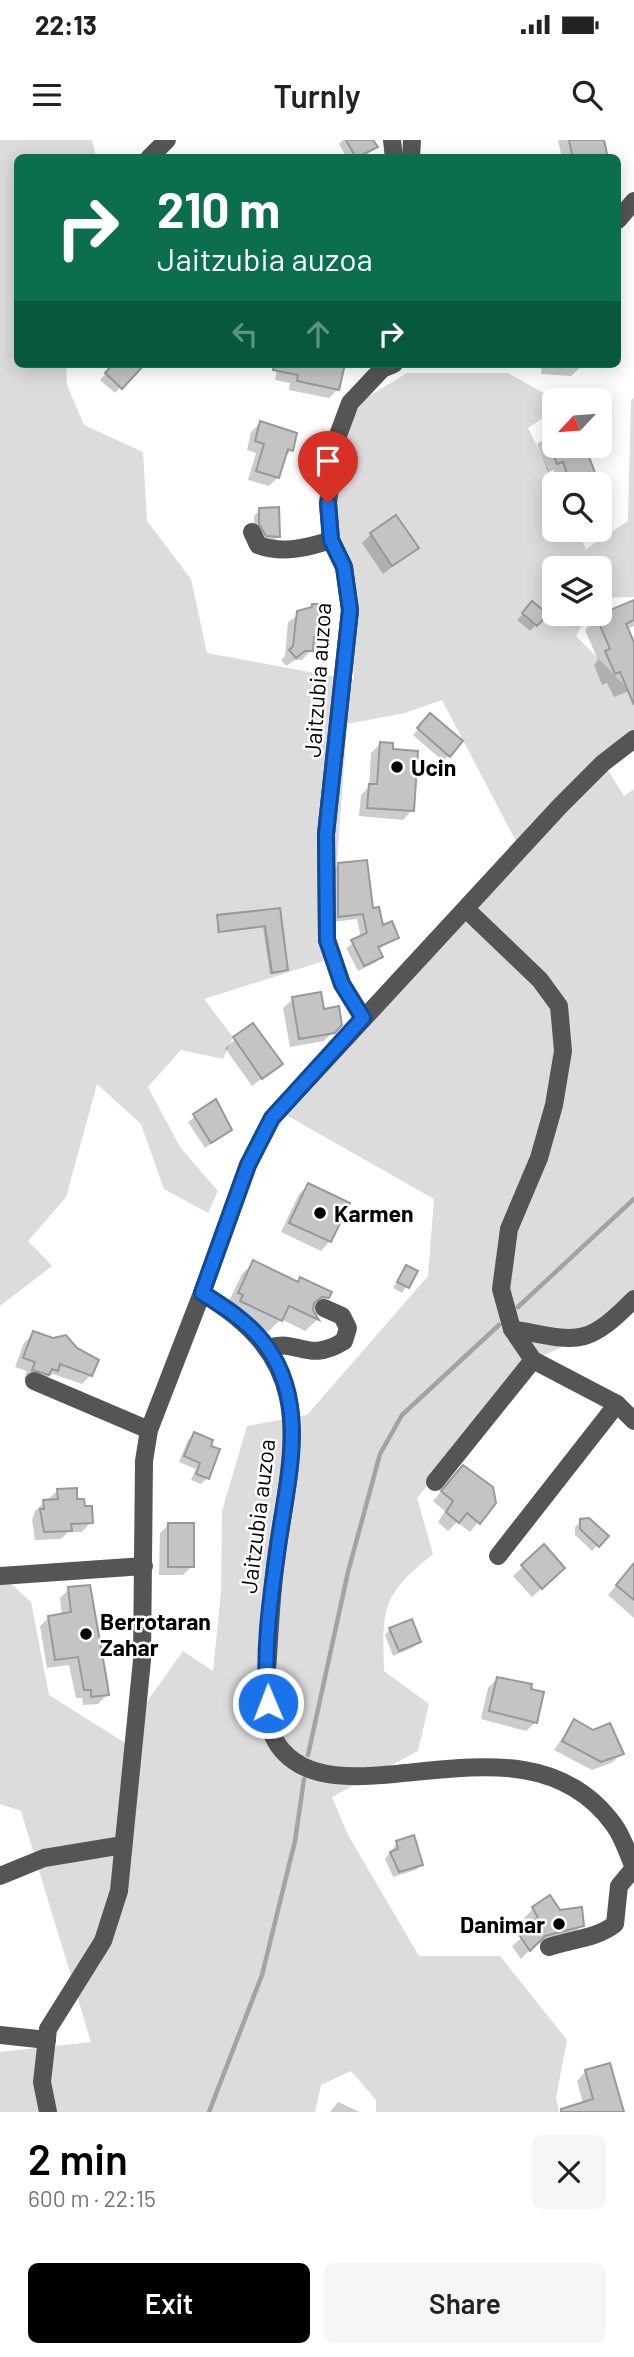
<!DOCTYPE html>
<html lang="en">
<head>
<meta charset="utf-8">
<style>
	body { margin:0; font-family:Barlow,sans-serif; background:#f6f6f6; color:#222; height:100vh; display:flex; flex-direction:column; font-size:26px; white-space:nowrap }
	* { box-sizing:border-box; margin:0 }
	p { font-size:23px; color:#767676 }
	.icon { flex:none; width:38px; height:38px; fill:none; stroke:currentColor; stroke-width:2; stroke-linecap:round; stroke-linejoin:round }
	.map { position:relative; height:1972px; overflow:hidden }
	.details { display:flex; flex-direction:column; background:#fff; flex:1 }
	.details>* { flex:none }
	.banner { position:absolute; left:14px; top:14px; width:607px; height:214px; border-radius:10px; box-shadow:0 4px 18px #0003; background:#0b6e4f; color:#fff; overflow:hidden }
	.needle { width:46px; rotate:244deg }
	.tools { position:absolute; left:542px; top:248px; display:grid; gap:14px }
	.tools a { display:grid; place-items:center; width:70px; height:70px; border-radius:10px; background:#fff; box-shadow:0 4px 18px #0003; font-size:35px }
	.pin { position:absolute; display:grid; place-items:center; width:60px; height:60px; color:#fff; margin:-72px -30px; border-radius:50% 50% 50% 0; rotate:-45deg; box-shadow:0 0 7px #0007 }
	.pin .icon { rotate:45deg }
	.me { position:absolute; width:77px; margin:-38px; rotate:359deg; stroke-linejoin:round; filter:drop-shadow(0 0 5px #0008) }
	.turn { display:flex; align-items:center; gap:24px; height:147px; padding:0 28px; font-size:32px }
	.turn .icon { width:91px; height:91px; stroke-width:2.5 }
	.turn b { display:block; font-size:49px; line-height:60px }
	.lanes { display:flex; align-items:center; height:66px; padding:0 28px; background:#0003; justify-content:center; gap:35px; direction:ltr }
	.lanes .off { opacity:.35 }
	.round { display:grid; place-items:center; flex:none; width:74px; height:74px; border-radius:10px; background:#f6f6f6 }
	.summary { display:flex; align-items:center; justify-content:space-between; height:119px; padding:0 28px }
	h1 { font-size:42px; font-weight:600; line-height:52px; color:#000 }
	.button { display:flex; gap:14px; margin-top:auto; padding:14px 28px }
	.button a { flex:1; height:80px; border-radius:10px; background:#000; color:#fff; font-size:28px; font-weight:600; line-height:80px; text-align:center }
	.button a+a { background:#f6f6f6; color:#222 }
	.status { display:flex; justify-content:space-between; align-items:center; height:49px; padding:0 35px; background:#fff; direction:ltr }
	.status svg { height:19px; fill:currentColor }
	header { display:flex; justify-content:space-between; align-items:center; height:91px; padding:0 28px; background:#fff; font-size:32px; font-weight:600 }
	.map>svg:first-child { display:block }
	.green { fill:#dcdcdc }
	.shadow { fill:#0003 }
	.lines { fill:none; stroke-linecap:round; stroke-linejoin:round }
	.stream { stroke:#a3a3a3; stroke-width:4.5 }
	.building { fill:#c4c4c4; stroke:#999; stroke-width:2 }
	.minor { stroke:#555; stroke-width:18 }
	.route-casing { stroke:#114b97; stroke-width:18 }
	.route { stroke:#1a73e8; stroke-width:12 }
	.poi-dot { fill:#000; stroke:#fff; stroke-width:2.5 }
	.labels { text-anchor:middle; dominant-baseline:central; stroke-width:5; stroke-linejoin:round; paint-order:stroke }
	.street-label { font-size:23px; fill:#000; stroke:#fff }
	.poi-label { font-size:23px; font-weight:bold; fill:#000; stroke:#fff; text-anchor:start }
</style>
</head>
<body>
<div class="status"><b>22:13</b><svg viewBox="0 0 49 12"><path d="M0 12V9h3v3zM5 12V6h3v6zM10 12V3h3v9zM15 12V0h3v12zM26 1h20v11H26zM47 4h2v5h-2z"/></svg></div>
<header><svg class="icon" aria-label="menu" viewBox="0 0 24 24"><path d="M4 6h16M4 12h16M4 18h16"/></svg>Turnly<svg class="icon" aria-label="search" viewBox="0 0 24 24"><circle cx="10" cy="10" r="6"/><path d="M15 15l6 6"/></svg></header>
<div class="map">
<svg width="634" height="1972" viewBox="0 0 634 1972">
	<rect width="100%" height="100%" fill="#fff"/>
	<!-- green -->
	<path class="green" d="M0,0H92L96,17L18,18V224H66L67,245L84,285L143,312L147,381L191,439L207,513L354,540L350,470L331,400L337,298L366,258L407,233H508L558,261H555V270L528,288L556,345L555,390H577L586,409L628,381L631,260L634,258V457L600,458V429H555V474H588L576,496L634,555V599L604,624L624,656L634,649V1158L607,1187L533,1220L417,1358L433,1414C382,1455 382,1467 384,1531L429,1564L418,1611L332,1657L348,1695L419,1816H500L567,1900L556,1958L559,1972H376V1960L351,1931L321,1945L315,1972H0V1912L91,1902L21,1671L0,1664V1434L31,1462L49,1555L133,1608L136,1577L183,1511L213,1531L221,1452L222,1371L247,1286L307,1275L428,1136L434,1059L279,971L520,709L442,560L405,573L347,584L330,819L204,859L233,897L223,919L181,910L148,947L180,1007L218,1051L208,1073L164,1049L141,984L97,944L66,1057L28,1101L52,1126L0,1166Z"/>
	<!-- shadow -->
	<g class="shadow">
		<path d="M343,0H371L376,7L362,18H347L339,4Z"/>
		<path d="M558,0H603L607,18H562Z"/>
		<path d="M115,224H143L115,253L100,240Z"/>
		<path d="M278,224H343L338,249L329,258L289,250L290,243L275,240Z"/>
		<path d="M542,224H584L571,236L541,234Z"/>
		<path d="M260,283L292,310L283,319L278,337L269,346L248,340L256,313L247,310L251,292Z"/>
		<path d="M555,291V306L595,338L589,345H559L554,330L548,332L537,304Z"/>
		<path d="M260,370L278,397L273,402L260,401L254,390V376Z"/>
		<path d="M371,394L416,408L383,434L362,403Z"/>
		<path d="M634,462V486L627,489L634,506V549L614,557L607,543L602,545L594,525L598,520L585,490L597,477Z"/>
		<path d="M313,465L323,497L302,520H295L286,526L281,520L285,516L288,482Z"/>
		<path d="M527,469L536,485L530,491L517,480Z"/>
		<path d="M425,581L449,615L443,621L413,595Z"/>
		<path d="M380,604L412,670L403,680L359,676L361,655L369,647L371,613Z"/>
		<path d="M338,725L382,788L397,797L378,810L381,817L375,823L358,831L346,808L361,798L357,779L333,782L332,731Z"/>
		<path d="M278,769L286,829L284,832L270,834L263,787L217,793L218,777Z"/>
		<path d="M293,859L322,871L340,885L324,901L290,907L283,868Z"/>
		<path d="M253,885L280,924L252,946L225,908Z"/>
		<path d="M215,962L229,990L205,1008L188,982Z"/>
		<path d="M308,1045L330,1101L321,1111L281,1092L299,1054Z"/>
		<path d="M254,1122L297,1143L301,1139L328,1157L315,1169H310L317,1180L305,1191L281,1179L268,1192L229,1174L227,1165L242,1134Z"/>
		<path d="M407,1127L416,1132L402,1153L393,1148Z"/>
		<path d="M34,1193L91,1235L82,1244L53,1234L38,1243L24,1239L27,1231L15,1227L24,1203Z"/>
		<path d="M194,1294L207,1338L201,1344L191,1340L196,1329L179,1322L188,1300Z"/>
		<path d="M454,1336L494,1363L470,1392L457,1382L448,1391L438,1382L445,1371L433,1361Z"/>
		<path d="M58,1350L75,1361L91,1382L82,1392H68L61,1399L35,1400L32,1380L35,1371Z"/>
		<path d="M581,1381L606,1396L592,1411L575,1395V1387Z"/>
		<path d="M169,1384L192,1426L183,1435H159L160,1393Z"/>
		<path d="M544,1407L554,1437L532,1457L513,1436Z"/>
		<path d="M634,1434V1478L608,1455L621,1440Z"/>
		<path d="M69,1449L107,1555L98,1564L83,1565L82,1558H76L69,1525L47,1528L40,1486L49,1477L62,1475L60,1458Z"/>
		<path d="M390,1489L419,1502L414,1507L393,1516L385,1495Z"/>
		<path d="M497,1539L536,1582L526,1591L481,1579L488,1548Z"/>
		<path d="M574,1581L622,1613L613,1622L592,1630L554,1610Z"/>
		<path d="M397,1703L421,1724L416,1730L393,1737L385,1719Z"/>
		<path d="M533,1769L559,1772L581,1786L572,1795L534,1805L521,1819L512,1806L526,1794L530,1787L524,1778Z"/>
		<path d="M586,1931L622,1972H572L583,1964L577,1941Z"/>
		<path d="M338,1962L360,1972H330Z"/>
	</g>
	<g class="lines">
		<!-- stream -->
		<g class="stream">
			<path d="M518,1167L634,1059"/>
			<path d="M308,1615L348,1432L380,1314L402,1275L499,1185"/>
			<path d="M209,1972L262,1835L295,1701L304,1639"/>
		</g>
	</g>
	<!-- building -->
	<g class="building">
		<path d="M346,0H373L378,7L356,18Z"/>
		<path d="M569,0H604L608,18H573Z"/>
		<path d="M113,224H145L122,249L105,233Z"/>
		<path d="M274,224H345L339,250L297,241L298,235L273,230Z"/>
		<path d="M260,281L297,293L293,311L288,309L279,338L256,331L264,304L255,301Z"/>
		<path d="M550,306H567L570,314L586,309L597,338L571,345L563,322L557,324Z"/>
		<path d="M279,367L280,397L266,396L259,384V368Z"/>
		<path d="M396,375L419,408L392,426L370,393Z"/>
		<path d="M634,460V480L626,484L634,502V565L620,532L615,534L605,511L610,509L596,476Z"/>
		<path d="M532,461L548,474L537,486L522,473Z"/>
		<path d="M312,464H327L324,498L314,497L313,511H305L296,518L289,510L293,506L297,471L312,467Z"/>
		<path d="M430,573L463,601L450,617L417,588Z"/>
		<path d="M380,602L393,603V609L418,611L414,671L367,668L369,644H377Z"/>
		<path d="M367,720L373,768L379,767L383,785L392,781L399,798L378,807L383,817L364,826L351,800L367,793L363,774L338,777V723Z"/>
		<path d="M280,768L288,830L272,833L265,786L219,792L217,775Z"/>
		<path d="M321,852L324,869L339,866L342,885L335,893L299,899L292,857Z"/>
		<path d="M253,883L283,924L262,939L233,897Z"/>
		<path d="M216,959L232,990L211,1003L193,974Z"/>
		<path d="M308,1043L350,1063L331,1102L289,1083Z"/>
		<path d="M253,1120L298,1142L300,1137L332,1152L329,1158L322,1157L314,1163L313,1170L319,1180L289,1166L282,1181L240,1161L243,1155L238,1153Z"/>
		<path d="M406,1125L418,1131L409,1148L397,1142Z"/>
		<path d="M33,1191L53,1198L66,1195L77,1208L99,1220L92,1236L60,1224L58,1231L52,1229L49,1235L32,1230L35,1222L23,1218Z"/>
		<path d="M194,1292L213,1300L211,1306L220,1309L209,1339L196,1334L200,1323L184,1316Z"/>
		<path d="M463,1325L493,1347L496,1363L480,1384L467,1373L459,1383L446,1372L453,1361L441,1351Z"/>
		<path d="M77,1348V1359H84L85,1366H92L93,1383L71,1384L72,1391L44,1392L40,1369H44L43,1360L58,1359L57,1349Z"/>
		<path d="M589,1378L609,1396L599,1407L580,1389V1379Z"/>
		<rect x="168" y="1383" width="26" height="44"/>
		<path d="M544,1404L565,1428L542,1449L521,1425Z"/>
		<path d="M634,1423V1460L616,1445Z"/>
		<path d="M90,1445L107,1541L109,1555L91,1557V1550H84L78,1517L55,1520L48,1476L71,1472L68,1447Z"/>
		<path d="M412,1479L421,1502L399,1511L389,1488Z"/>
		<path d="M497,1537L532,1544L531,1549L544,1552L537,1583L489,1571Z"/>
		<path d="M574,1579L593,1590L610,1583L624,1614L601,1622L562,1601Z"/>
		<path d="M414,1695L423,1725L399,1732L390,1712L398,1709L396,1701Z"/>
		<path d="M550,1755L560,1770L582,1767L584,1786L545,1796L530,1811L520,1796L535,1786L533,1782L538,1778L532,1767Z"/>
		<path d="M610,1923L624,1972H561V1969L593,1959L585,1930Z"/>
	</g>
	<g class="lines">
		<!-- minor -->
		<g class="minor">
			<path d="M392,0L394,18"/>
			<path d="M149,18L167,0"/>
			<path d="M411,18L412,0"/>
			<path d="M618,80L634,61"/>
			<path d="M252,392L258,405C282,414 307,408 331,400"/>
			<path d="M467,770L540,840L559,866L563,911L554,965L539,1018L509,1089L501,1149L512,1189L533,1220L617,1264L634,1281"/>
			<path d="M363,878L342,844L327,800L326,694L350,470L344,427L331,400L328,363L337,298L350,263L382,229L394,224"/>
			<path d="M202,1153L248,1025L272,978L560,666L603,623L634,599"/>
			<path d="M512,1189C577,1201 585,1209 634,1159"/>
			<path d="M268,1208C299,1198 307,1224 344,1201L348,1188L342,1176L324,1168"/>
			<path d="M34,1241L149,1290"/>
			<path d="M435,1342L533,1220"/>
			<path d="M498,1416L617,1264"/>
			<path d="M0,1436L144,1426"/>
			<path d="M0,1736L44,1718L123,1705"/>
			<path d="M549,1807C572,1799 596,1799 615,1784L619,1746L634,1728"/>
			<path d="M0,1895L47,1900"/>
			<path d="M48,1972L42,1942L48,1889L103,1801L119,1751L142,1520L144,1321L149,1290L202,1153C317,1222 295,1297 277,1411C272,1446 270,1482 268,1517C266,1543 262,1581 278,1605C337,1690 525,1560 614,1685C623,1697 628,1714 634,1728"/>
		</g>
	</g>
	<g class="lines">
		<defs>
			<path id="route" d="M268,1563C263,1515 270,1462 277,1414C285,1346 311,1269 267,1207C250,1183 226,1168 202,1153L248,1025L272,978L363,878L342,844L327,800L326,694L350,470L344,427L331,400L328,363"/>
		</defs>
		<!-- route casing -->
		<use href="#route" class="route-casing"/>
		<!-- route -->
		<use href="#route" class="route"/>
	</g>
	<!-- markers -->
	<g class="poi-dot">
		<circle cx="397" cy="627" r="7"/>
		<circle cx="320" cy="1073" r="7"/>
		<circle cx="86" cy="1494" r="7"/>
		<circle cx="559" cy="1784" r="7"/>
	</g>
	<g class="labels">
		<!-- street labels -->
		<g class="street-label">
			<text transform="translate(317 540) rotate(-86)">Jaitzubia auzoa</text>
			<text transform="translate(257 1376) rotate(-83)">Jaitzubia auzoa</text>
		</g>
		<!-- poi labels -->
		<g class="poi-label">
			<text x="411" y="627">Ucin</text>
			<text x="334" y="1073">Karmen</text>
			<text x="100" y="1481">Berrotaran<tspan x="100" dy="26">Zahar</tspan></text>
			<text x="545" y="1784" text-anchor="end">Danimar</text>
		</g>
	</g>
</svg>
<div class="tools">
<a><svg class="needle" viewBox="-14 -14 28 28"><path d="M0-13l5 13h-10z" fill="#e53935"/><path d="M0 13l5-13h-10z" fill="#767676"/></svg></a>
<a><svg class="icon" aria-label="search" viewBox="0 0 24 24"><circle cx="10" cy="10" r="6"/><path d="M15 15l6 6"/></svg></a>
<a><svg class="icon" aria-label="layers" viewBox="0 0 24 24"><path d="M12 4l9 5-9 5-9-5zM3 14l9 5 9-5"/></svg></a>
</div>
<div class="pin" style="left:328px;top:363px;background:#d93025"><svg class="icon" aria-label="arrive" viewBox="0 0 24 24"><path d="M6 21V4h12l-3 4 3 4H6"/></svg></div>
<svg class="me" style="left:268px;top:1563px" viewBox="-20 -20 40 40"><circle r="17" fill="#1a73e8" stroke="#fff" stroke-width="3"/><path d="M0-11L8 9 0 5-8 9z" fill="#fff"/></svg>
<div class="banner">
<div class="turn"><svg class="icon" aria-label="right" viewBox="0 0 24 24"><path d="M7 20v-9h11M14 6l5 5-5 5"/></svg><div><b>210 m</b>Jaitzubia auzoa</div></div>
<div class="lanes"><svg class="icon off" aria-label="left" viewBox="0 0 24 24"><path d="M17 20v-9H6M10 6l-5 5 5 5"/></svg><svg class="icon off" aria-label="ahead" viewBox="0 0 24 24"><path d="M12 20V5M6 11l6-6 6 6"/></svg><svg class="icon" aria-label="right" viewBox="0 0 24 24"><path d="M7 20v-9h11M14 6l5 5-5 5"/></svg></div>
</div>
</div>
<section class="details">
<div class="summary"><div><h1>2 min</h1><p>600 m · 22:15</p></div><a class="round"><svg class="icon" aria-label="close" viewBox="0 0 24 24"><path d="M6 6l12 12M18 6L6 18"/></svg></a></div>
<div class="button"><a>Exit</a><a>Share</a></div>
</section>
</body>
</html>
